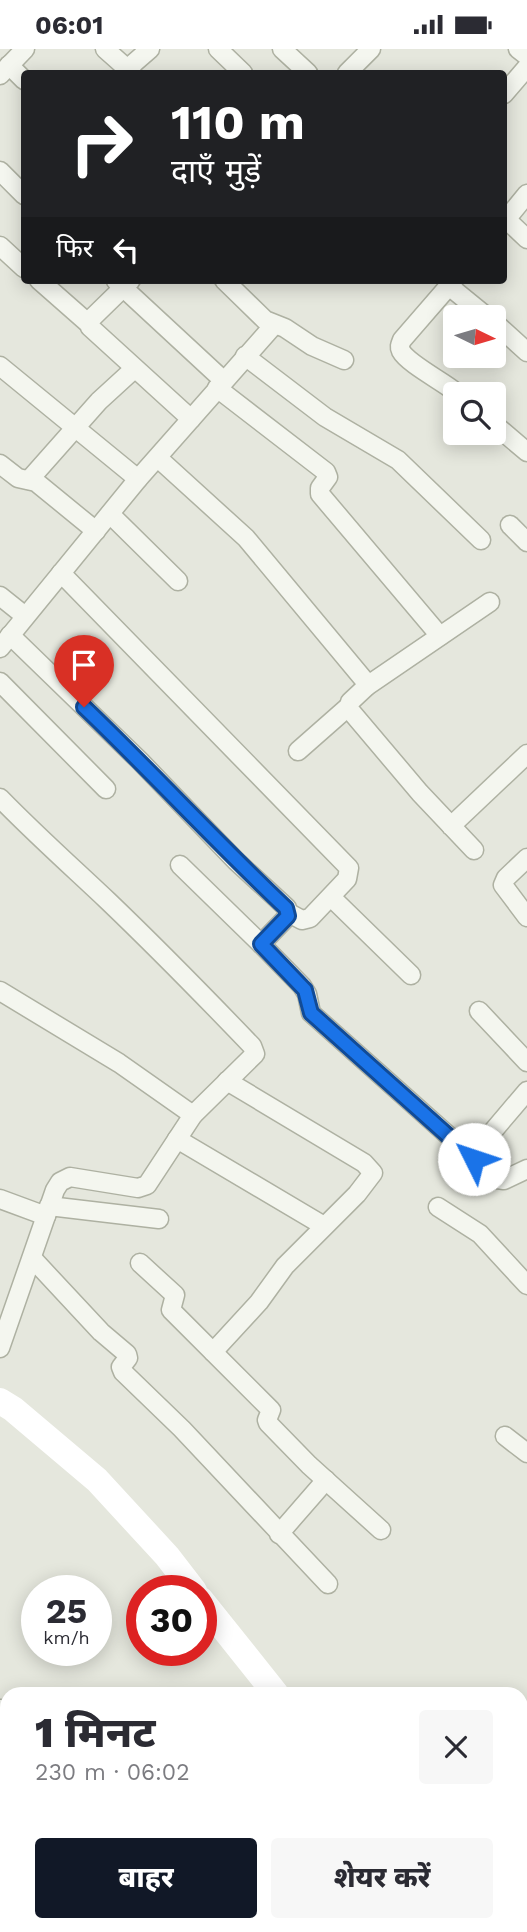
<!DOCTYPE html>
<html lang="hi">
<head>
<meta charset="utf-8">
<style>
	body { margin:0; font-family:"Work Sans","Noto Sans Devanagari",sans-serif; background:#f7f7f7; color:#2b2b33; height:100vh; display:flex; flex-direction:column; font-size:26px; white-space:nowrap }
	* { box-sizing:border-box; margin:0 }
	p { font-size:23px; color:#7c7c81 }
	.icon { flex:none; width:38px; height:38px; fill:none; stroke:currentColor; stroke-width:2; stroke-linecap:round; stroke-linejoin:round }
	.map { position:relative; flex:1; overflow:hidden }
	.drawer { position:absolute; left:0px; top:1638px; width:528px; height:245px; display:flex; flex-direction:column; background:#fff; border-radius:21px 21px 0 0; box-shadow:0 4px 18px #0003 }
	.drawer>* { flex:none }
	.top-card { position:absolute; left:21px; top:21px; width:486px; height:214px; border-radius:7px; box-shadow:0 4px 18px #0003; background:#202124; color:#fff; overflow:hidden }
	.needle { width:46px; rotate:95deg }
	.controls { position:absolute; left:443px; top:256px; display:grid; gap:14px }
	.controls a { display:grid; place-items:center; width:63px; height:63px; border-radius:7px; background:#fff; box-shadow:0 4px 18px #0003; font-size:35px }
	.speed { position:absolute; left:21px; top:1526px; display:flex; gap:14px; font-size:35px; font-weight:700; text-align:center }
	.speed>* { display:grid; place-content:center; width:91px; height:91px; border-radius:50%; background:#fff; box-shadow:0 4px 18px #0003; line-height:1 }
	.speed small { font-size:18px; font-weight:400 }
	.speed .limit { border:10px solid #d22; background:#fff; color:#111 }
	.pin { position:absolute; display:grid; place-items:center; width:60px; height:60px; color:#fff; margin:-72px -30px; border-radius:50% 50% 50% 0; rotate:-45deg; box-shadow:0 0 7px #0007 }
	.pin .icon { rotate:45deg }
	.me { position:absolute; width:77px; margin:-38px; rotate:311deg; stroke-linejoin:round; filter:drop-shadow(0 0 5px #0008) }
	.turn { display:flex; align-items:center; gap:24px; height:147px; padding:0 35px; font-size:32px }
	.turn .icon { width:91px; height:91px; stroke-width:2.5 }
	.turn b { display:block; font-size:49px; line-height:60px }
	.then { display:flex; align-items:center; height:66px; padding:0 35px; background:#0003; gap:14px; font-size:26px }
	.round { display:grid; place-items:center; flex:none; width:74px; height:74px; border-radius:7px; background:#f7f7f7 }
	.summary { display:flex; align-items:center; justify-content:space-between; height:119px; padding:0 35px }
	h1 { font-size:42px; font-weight:800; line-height:52px }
	.action { display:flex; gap:14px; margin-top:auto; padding:14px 35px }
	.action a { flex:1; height:80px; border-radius:7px; background:#111827; color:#fff; font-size:28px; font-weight:800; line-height:80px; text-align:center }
	.action a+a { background:#f7f7f7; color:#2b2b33 }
	.status { display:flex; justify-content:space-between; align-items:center; height:49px; padding:0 35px; background:#fff; direction:ltr }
	.status svg { height:19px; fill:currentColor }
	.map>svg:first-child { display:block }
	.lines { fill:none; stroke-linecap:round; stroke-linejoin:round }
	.stream { stroke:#c5ca95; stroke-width:5 }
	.street-casing { stroke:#aeb1a2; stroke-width:21 }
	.street { stroke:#f4f6ef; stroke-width:18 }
	.secondary { stroke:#fff; stroke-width:26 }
	.route-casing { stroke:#114b97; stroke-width:18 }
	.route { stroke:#1a73e8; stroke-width:12 }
</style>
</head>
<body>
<div class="status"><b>06:01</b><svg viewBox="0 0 49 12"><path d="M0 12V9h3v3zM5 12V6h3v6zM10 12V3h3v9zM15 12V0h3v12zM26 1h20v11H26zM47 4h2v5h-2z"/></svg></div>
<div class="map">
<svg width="527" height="1883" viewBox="0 0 527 1883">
	<rect width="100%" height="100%" fill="#e5e7dd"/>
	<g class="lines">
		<!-- stream -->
		<path class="stream" d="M0,1679L7,1688"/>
		<defs>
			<g id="street">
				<path d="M105,0L132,24"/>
				<path d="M218,0L243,24"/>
				<path d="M282,0L308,24"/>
				<path d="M518,0L527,7"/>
				<path d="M9,16L24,31"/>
				<path d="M127,20L150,0"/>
				<path d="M347,24L371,0"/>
				<path d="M0,26L25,0"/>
				<path d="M504,45L527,18"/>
				<path d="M0,122L24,146"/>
				<path d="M506,170L527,190"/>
				<path d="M504,173L527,145"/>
				<path d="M0,197L24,219"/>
				<path d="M39,231L89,275"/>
				<path d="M224,231L265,271L285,279L312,297L344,311"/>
				<path d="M454,231L402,291C400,296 399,298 401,302C408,315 446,334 458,345"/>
				<path d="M116,232L224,332"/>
				<path d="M449,237L487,268"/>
				<path d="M494,273L527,303"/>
				<path d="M245,307L325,368L398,411L481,491"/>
				<path d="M0,317L138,430"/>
				<path d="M217,339L326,423L328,428L320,439V445L440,587"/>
				<path d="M191,370L274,276"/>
				<path d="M494,375L527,403"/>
				<path d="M158,409L246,489L365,632L366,638L350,653L349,660L420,744L474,801"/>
				<path d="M0,415L18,429L36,433L96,482"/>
				<path d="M29,431L99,352L134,320"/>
				<path d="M110,465L178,532"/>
				<path d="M510,476L527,493"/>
				<path d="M61,524L349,819L347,830L310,869L302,871L289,864"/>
				<path d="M0,547L25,567"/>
				<path d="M10,586L140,712L236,812L287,859L288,867L261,895L302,937L307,945L311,964L497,1130L504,1131L527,1120"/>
				<path d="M0,599L138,430L191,370L90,278L91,270L131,231"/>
				<path d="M0,633L106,740"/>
				<path d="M367,637L490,553"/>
				<path d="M298,702L348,658"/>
				<path d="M0,749C35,785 72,818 108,852C157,899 205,948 252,997L255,1005L193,1066L147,1136L138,1139L70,1128L60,1133L55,1141L0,1299"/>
				<path d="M451,777L527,705"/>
				<path d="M527,809L506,829L503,836L527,868"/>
				<path d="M180,816L261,895"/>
				<path d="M331,848L411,926"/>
				<path d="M0,942L119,1014L193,1066"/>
				<path d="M479,962L527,1013"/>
				<path d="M177,1090L324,1177"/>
				<path d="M471,1108L527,1042"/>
				<path d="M0,1150L46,1167"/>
				<path d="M49,1157L159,1170"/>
				<path d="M438,1158L480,1185L527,1236"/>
				<path d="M32,1209L101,1283L127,1305L128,1309L121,1318L123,1323L182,1380L328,1535"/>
				<path d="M140,1214L175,1246L171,1261L271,1361L267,1371L268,1374L309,1416L381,1481"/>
				<path d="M213,1303L259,1253L285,1217L357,1145L373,1124L364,1114L227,1032"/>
				<path d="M505,1387L527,1404"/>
				<path d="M279,1485L326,1431"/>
				<path d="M0,1660L7,1669"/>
				<path d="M132,1876L134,1883"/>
			</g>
		</defs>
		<!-- street casing -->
		<use href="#street" class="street-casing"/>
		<!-- street -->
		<use href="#street" class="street"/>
		<!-- secondary -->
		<g class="secondary">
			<path d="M0,1352L13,1360L97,1431L167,1507L194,1542"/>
			<path d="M201,1551L276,1645"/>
			<path d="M490,1876L497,1883"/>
		</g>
	</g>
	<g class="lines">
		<defs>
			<path id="route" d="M84,658C153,724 217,794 286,859L288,867L261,895L305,941L311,964L474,1110"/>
		</defs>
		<!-- route casing -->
		<use href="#route" class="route-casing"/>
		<!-- route -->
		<use href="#route" class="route"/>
	</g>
</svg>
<div class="controls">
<a><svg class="needle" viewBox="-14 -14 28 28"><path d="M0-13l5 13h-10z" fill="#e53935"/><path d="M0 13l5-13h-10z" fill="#7c7c81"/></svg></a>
<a><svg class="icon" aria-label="search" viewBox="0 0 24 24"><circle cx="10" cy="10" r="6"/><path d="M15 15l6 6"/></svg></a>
</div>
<div class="speed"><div>25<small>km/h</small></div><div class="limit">30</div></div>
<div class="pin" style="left:84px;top:658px;background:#d93025"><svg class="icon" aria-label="arrive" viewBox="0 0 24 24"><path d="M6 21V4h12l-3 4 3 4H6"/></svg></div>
<svg class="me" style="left:474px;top:1110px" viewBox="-20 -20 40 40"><circle r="19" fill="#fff"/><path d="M0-13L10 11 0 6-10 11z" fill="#1a73e8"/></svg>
<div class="top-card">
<div class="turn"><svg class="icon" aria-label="right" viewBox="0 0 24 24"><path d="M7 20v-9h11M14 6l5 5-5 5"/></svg><div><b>110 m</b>दाएँ मुड़ें</div></div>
<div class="then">फिर<svg class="icon" aria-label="left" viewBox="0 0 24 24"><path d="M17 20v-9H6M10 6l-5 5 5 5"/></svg></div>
</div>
<section class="drawer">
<div class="summary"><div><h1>1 मिनट</h1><p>230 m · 06:02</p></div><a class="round"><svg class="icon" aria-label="close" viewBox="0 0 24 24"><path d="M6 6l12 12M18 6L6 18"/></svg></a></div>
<div class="action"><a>बाहर</a><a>शेयर करें</a></div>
</section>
</div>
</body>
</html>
